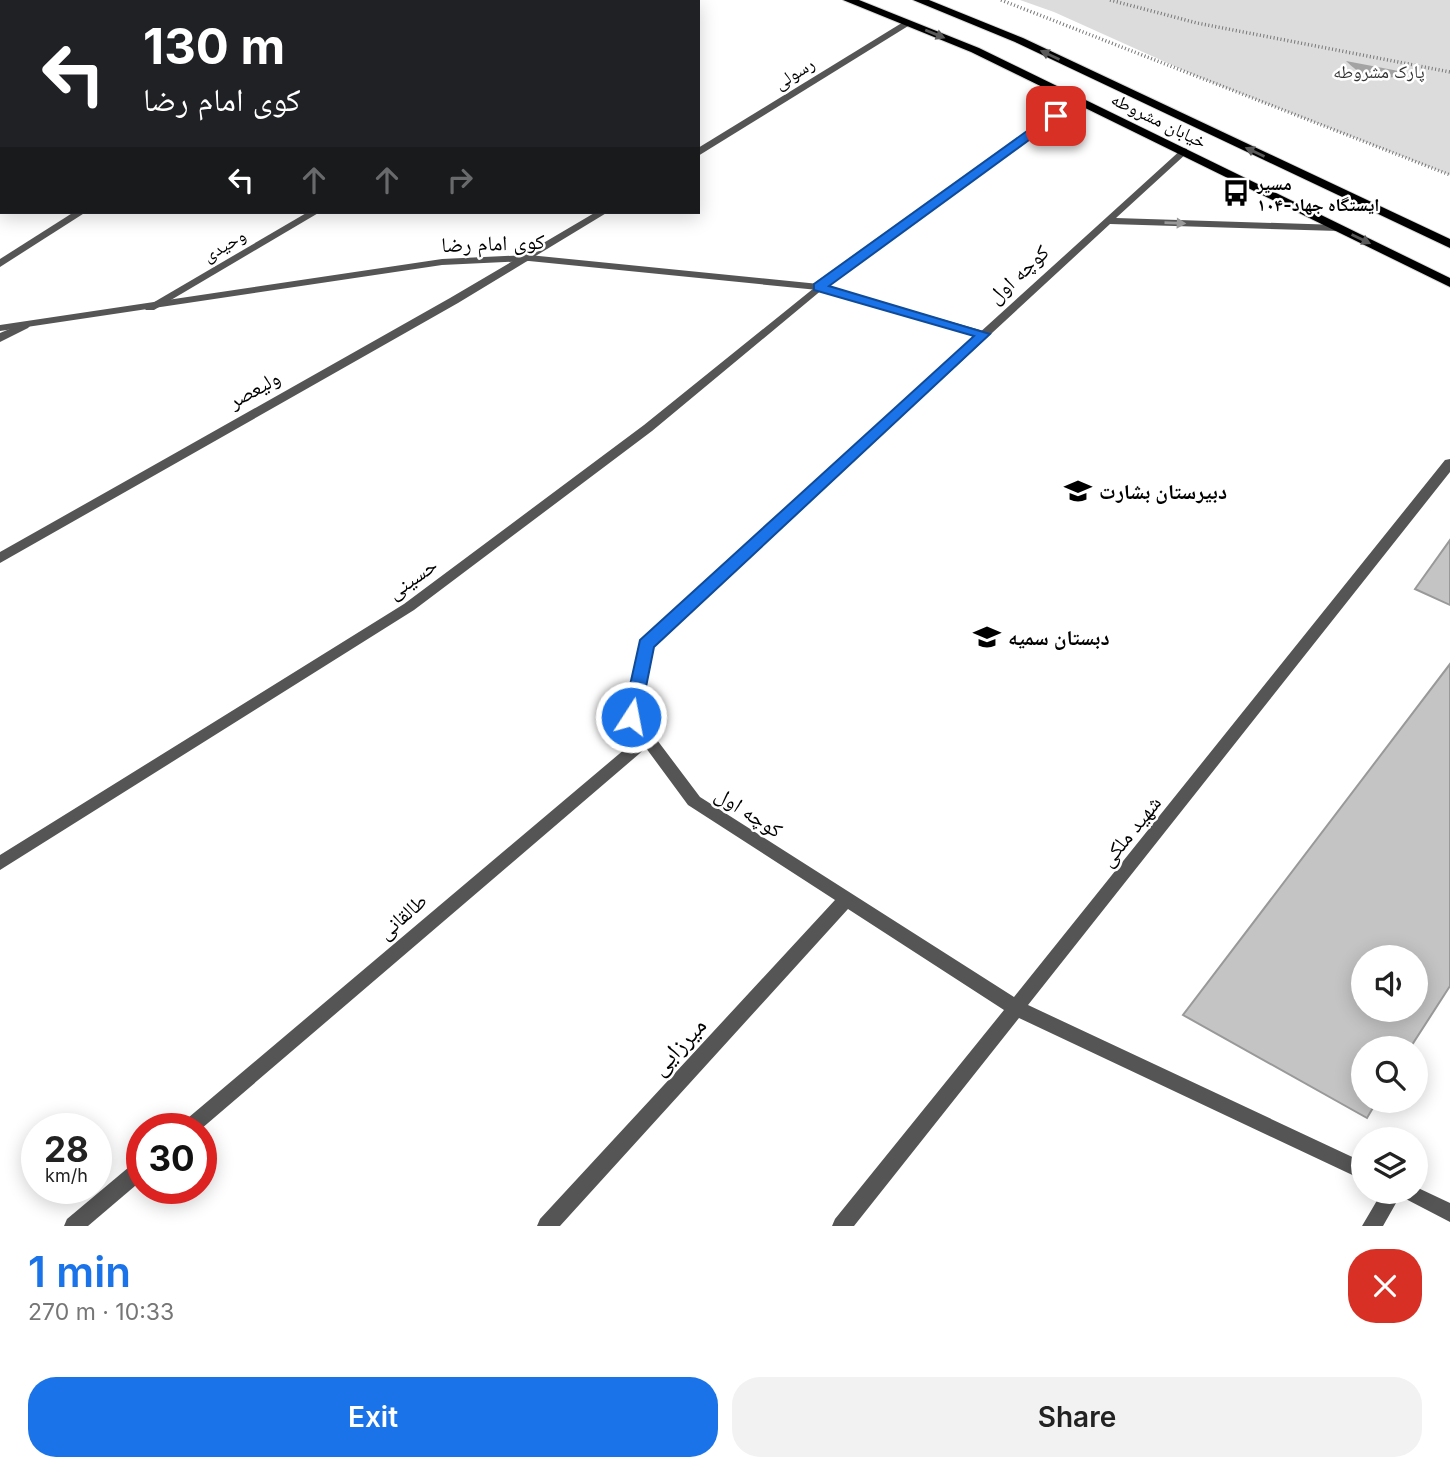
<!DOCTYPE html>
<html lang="en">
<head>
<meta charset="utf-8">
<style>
	body { margin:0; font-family:Inter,"Noto Naskh Arabic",sans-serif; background:#f2f2f2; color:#222; height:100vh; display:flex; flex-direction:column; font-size:26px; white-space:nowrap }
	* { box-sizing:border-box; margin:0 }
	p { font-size:23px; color:#767676 }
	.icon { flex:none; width:38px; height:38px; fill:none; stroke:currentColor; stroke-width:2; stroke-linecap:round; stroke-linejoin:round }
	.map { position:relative; height:1226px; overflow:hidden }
	.panel { display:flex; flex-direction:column; background:#fff; flex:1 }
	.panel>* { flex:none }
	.guide { position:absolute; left:0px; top:0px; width:700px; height:214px; box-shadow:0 4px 18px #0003; background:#202124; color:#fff; overflow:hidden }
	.fabs { position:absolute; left:1351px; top:945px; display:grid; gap:14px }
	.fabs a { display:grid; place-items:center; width:77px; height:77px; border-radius:50%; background:#fff; box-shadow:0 4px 18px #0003; font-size:35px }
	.speed { position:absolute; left:21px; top:1113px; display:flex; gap:14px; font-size:35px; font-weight:700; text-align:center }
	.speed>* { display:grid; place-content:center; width:91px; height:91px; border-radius:50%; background:#fff; box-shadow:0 4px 18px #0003; line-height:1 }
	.speed small { font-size:18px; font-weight:400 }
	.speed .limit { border:10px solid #d22; background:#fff; color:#111 }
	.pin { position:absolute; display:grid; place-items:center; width:60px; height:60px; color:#fff; margin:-30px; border-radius:14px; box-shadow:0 4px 10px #0006 }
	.me { position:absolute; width:77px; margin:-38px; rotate:11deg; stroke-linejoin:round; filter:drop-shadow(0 0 5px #0008) }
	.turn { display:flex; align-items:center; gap:24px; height:147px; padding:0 28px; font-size:32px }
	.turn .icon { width:91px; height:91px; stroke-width:2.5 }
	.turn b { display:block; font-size:49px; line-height:60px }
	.lanes { display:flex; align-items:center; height:66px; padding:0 28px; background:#0003; justify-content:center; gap:35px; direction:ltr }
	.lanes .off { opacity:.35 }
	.round { display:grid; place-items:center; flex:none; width:74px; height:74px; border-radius:28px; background:#f2f2f2 }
	.headline { display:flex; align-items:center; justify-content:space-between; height:119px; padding:0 28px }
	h1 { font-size:42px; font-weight:600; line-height:52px; color:#1a73e8 }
	.cta { display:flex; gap:14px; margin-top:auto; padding:14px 28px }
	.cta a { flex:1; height:80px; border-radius:28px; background:#1a73e8; color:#fff; font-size:28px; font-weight:600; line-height:80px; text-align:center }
	.cta a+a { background:#f2f2f2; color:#222 }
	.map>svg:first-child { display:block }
	.green { fill:#dcdcdc }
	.water { fill:#a3a3a3 }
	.building { fill:#c4c4c4; stroke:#999; stroke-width:2; fill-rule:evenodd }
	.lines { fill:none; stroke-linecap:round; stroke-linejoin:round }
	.primary-casing { stroke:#dbdbdb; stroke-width:2 }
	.path { stroke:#777; stroke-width:3.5; stroke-dasharray:1 2.5; stroke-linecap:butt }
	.service { fill:#555; fill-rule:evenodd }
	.minor { fill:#555; fill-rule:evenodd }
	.tertiary { fill:#555; fill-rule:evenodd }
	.primary { fill:#000; fill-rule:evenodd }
	.oneway { fill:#595959 }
	.oneway2 { fill:#999 }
	.route { fill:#1a73e8; stroke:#114b97; stroke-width:2 }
	.labels { text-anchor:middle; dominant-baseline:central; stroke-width:5; stroke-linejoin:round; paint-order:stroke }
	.far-park-label { font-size:18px; fill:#333; stroke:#fff }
	.far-street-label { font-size:18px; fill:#000; stroke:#fff }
	.far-poi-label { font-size:18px; font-weight:bold; fill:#000; stroke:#fff; text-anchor:start }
	.street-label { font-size:21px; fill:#000; stroke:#fff }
	.poi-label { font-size:21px; font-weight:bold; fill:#000; stroke:#fff; text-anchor:start }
	.near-street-label { font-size:24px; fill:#000; stroke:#fff }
</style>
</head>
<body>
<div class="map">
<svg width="1450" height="1226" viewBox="0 0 1450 1226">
	<rect width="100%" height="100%" fill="#fff"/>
	<!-- green -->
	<path class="green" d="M1020,0H1450V175L1203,79L1054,12Z"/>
	<!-- water -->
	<path class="water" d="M1346,61L1409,73C1380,81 1369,83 1346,61Z"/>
	<!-- building -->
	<g class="building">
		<path d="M1450,540V605L1415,589Z"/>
		<path d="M1450,664V986L1410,1048H1363V1101H1377L1367,1118L1183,1015ZM1363,957H1416V1010H1363Z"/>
	</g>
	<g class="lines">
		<defs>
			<g id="primary">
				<path d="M843,0H859L979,48L1450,278V287L971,52Z"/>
				<path d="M913,0H929L1023,38L1450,239V248L1015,42Z"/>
			</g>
		</defs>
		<!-- primary casing -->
		<use href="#primary" class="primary-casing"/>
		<!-- path -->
		<g class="path">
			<path d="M1001,0L1450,175"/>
			<path d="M1110,0L1197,23L1450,72"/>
		</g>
		<!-- service -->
		<g class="service">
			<path d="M819,284L825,287L823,289L652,431L414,610L0,870V855L404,604L644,425Z"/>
			<path d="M24,323L30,326L28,328L0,342V333Z"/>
		</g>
		<!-- minor -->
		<g class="minor">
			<path d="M35,0H46L34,2Z"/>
			<path d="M248,0H258L247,2Z"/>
			<path d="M461,0H471L460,2Z"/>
			<path d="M675,0H685L674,2Z"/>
			<path d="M2,15V21L0,22V16Z"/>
			<path d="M905,21L913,23L698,156V148Z"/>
			<path d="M1075,98L1083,100L823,289H815V285Z"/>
			<path d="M2,122V129H0V123Z"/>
			<path d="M1183,148L1187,149V153L1116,218L1339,225L1344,228L1339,231L1110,224L653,646L639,716L700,797L1014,997L1445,460L1450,459V472L1028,1005L1363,1162V1180L1019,1018L854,1226H832L835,1219L1004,1010L848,909L560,1226H537L540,1219L835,900L688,805L646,748L201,1129H179L182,1123L638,738L624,717L641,640Z"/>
			<path d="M74,212H86L0,267V259Z"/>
			<path d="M308,212H320L154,310H146L144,308Z"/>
			<path d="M596,212H608L458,303L0,563V552L450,298Z"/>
			<path d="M142,1159V1180L88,1226H64L67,1219L135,1162Z"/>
			<path d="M1416,1187L1450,1203V1222L1400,1196L1383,1226H1362L1382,1192H1416Z"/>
		</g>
		<!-- tertiary -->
		<path class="tertiary" d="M529,255L819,284L987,332L989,334L983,337L979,336L818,290L529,261L442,265L0,331V325L442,259Z"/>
		<!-- primary -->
		<use href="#primary" class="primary"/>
	</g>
	<!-- one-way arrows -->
	<defs><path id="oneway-solid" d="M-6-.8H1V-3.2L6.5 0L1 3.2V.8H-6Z" transform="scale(1.75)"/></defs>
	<g class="oneway">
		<use href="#oneway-solid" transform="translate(935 34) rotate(22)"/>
		<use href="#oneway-solid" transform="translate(1050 55) rotate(-155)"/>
		<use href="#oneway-solid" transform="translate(1255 152) rotate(-155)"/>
		<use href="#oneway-solid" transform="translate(1361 239) rotate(26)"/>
	</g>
	<use class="oneway2" href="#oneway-solid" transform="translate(1175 223) rotate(2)"/>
	<!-- route -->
	<path class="route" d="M1052,113L1062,116L829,286L990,334L654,647L640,717L631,723L625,721L623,717L640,640L974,336L814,290V284Z"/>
	<!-- icons -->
	<defs>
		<symbol id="bus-bare" viewBox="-9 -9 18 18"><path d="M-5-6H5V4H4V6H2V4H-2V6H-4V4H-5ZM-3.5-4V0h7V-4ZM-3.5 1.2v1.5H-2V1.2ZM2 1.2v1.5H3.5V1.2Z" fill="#000" stroke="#fff" stroke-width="2.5" paint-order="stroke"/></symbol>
		<symbol id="school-bare" viewBox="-9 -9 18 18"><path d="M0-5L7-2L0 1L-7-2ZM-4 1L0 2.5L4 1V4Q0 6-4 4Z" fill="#000" stroke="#fff" stroke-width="2.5" paint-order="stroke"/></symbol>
	</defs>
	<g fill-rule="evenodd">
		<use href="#bus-bare" x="1217" y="174" width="38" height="38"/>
		<use href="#school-bare" x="1059" y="472" width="38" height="38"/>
		<use href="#school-bare" x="968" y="618" width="38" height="38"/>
	</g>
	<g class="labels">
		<!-- far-park labels -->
		<g class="far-park-label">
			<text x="1379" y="71">پارک مشروطه</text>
		</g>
		<!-- far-street labels -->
		<g class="far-street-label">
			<text transform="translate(794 73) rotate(-32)">رسولی</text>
			<text transform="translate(1159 120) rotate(26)">خیابان مشروطه</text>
			<text transform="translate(224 245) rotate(-30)">وحیدی</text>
		</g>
		<!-- far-poi labels -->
		<g class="far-poi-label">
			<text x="1257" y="183">مسیر<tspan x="1257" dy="21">۱۰۴-ایستگاه جهاد</tspan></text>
		</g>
		<!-- street labels -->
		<g class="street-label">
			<text transform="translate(493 243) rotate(-2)">کوی امام رضا</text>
			<text transform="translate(1018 274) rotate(-43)">کوچه اول</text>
			<text transform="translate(254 389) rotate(-29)">ولیعصر</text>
			<text transform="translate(412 578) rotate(-35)">حسینی</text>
			<text transform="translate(749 812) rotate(33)">کوچه اول</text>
			<text transform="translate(1130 831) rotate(-51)">شهید ملکی</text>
			<text transform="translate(402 916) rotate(-41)">طالقانی</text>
		</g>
		<!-- poi labels -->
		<g class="poi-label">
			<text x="1099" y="491">دبیرستان بشارت</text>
			<text x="1008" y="637">دبستان سمیه</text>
		</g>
		<!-- near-street labels -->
		<g class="near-street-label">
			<text transform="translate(678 1046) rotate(-47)">میرزایی</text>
		</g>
	</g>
</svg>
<div class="fabs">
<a><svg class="icon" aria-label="sound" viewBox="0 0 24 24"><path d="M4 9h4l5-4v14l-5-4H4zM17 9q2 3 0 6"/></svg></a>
<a><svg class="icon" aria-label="search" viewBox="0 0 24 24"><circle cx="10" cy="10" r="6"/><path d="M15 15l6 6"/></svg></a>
<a><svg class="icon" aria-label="layers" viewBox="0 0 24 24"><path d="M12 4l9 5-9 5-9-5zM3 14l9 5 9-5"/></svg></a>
</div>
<div class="speed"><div>28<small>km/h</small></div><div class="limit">30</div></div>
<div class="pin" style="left:1056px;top:116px;background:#d93025"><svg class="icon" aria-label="arrive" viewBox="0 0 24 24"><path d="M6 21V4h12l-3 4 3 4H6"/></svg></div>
<svg class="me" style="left:631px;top:717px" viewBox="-20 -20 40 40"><circle r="17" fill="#1a73e8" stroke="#fff" stroke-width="3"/><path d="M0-11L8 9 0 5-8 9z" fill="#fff"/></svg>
<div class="guide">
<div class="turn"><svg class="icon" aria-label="left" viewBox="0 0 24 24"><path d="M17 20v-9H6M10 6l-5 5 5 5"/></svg><div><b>130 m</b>کوی امام رضا</div></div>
<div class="lanes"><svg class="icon" aria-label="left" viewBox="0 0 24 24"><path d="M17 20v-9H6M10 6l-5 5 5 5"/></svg><svg class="icon off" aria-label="ahead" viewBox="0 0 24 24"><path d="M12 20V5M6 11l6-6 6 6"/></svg><svg class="icon off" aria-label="ahead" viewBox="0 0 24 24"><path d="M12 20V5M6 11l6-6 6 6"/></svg><svg class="icon off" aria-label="right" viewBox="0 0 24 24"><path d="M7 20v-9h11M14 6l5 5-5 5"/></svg></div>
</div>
</div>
<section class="panel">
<div class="headline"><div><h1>1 min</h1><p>270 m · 10:33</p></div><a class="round" style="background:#d93025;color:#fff"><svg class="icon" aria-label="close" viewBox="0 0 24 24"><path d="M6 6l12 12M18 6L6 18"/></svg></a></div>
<div class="cta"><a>Exit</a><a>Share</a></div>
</section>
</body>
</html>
